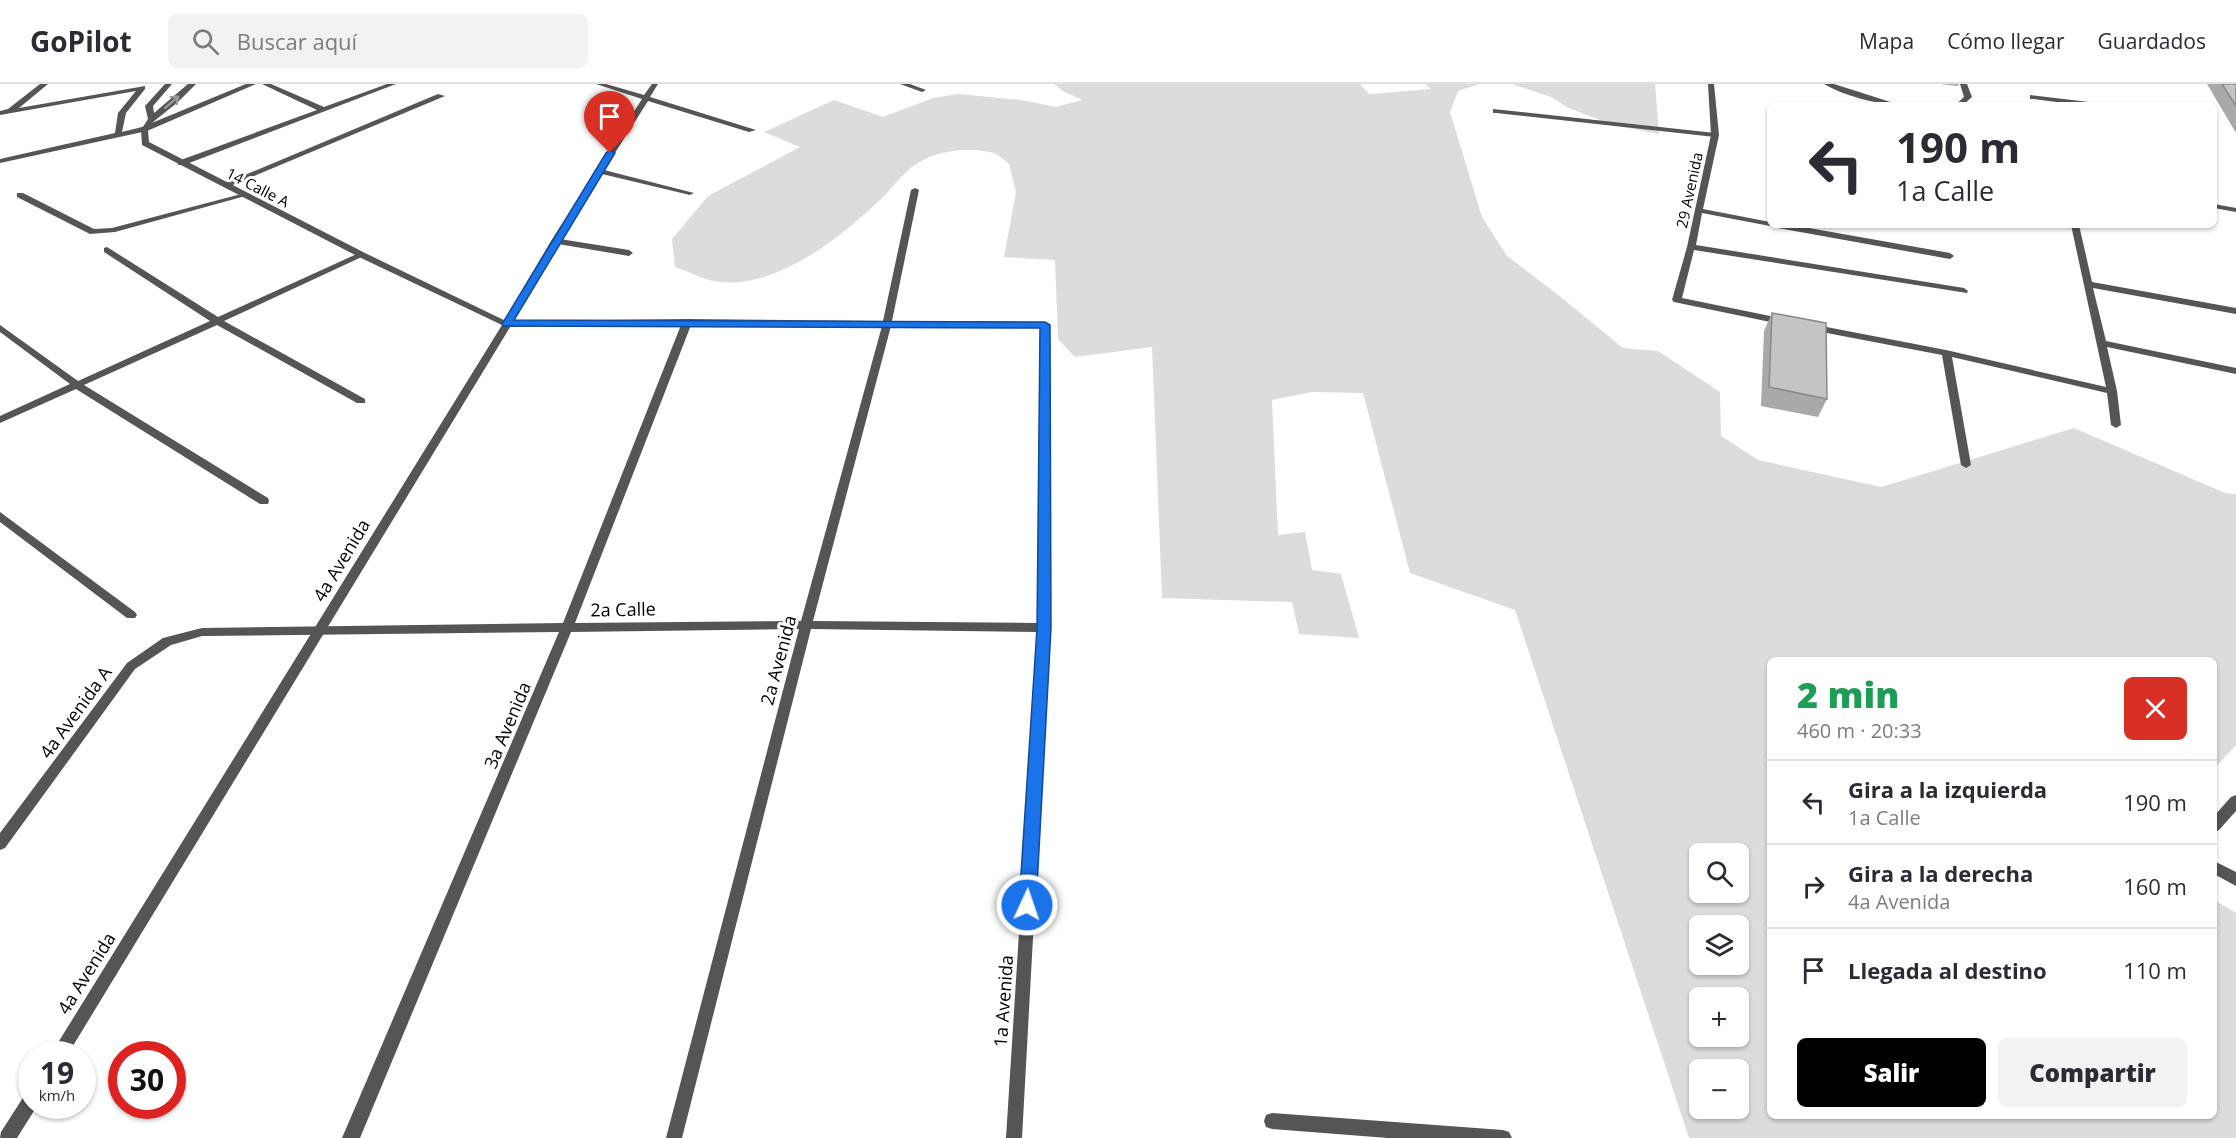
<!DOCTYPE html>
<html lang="es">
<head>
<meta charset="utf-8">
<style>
	body { margin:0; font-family:"Open Sans",sans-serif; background:#f2f2f3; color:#2b2b33; height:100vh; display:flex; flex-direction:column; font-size:22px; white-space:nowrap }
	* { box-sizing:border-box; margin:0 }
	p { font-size:20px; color:#7c7c81 }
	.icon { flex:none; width:33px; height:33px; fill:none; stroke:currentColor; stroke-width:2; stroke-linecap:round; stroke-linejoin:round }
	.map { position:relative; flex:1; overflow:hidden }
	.details { position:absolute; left:1767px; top:573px; width:450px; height:462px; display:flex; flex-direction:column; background:#fff; border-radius:9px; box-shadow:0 2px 4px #0004 }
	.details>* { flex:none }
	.guide { position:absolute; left:1767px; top:18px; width:450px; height:126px; border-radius:9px; box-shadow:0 2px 4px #0004; background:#fff; color:#2b2b33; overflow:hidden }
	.fabs { position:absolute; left:1689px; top:759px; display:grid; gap:12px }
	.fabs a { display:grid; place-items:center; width:60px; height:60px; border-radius:9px; background:#fff; box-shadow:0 2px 4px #0004; font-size:30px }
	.speed { position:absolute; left:18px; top:957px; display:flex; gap:12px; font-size:30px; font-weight:700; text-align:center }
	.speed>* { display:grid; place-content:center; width:78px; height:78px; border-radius:50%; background:#fff; box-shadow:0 2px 4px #0004; line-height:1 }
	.speed small { font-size:15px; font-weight:400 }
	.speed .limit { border:9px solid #d22; background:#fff; color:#111 }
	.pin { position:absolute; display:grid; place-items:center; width:51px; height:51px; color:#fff; margin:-62px -26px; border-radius:50% 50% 50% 0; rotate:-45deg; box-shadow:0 0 6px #0007 }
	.pin .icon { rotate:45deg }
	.me { position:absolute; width:66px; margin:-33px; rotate:3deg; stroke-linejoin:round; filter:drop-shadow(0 0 4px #0008) }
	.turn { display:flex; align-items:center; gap:21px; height:126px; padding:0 30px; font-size:27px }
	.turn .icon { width:78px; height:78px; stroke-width:2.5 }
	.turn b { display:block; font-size:42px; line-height:51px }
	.round { display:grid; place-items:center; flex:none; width:63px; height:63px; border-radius:9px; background:#f2f2f3 }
	.overview { display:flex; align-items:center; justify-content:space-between; height:102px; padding:0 30px }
	h1 { font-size:36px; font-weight:800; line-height:45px; color:#1e9e55 }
	.cta { display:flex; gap:12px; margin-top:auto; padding:12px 30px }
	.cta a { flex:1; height:69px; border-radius:9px; background:#000; color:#fff; font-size:24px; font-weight:800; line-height:69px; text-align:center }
	.cta a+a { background:#f2f2f3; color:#2b2b33 }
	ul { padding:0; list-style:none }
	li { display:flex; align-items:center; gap:18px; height:84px; padding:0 30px; border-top:2px solid #e1e1e2 }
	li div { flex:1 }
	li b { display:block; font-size:22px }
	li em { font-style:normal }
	header { display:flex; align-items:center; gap:36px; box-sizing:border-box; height:84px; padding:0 30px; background:#fff; border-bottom:2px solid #e1e1e2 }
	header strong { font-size:28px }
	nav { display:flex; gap:33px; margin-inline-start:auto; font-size:21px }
	.search { width:420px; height:54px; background:#f2f2f3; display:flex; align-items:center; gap:15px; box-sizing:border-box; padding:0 21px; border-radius:9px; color:#7c7c81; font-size:22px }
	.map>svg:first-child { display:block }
	.green { fill:#dcdcdc; fill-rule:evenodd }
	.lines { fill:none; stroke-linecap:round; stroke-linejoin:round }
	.service { fill:#555; fill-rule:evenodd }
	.minor { fill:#555; fill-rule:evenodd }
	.tertiary { fill:#555; fill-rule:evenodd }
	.wall { fill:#a9a9a9 }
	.building { fill:#c4c4c4; stroke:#898989; stroke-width:1.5 }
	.oneway { stroke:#999 }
	.route { fill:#1a73e8; stroke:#114b97; stroke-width:1.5 }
	.labels { text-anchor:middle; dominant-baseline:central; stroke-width:6; stroke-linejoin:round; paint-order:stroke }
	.far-street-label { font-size:15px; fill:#000; stroke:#fff }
	.street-label { font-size:18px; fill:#000; stroke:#fff }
</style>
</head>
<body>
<header>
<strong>GoPilot</strong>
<div class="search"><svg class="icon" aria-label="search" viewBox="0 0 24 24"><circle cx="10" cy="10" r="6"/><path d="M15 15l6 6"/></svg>Buscar aquí</div>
<nav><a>Mapa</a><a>Cómo llegar</a><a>Guardados</a></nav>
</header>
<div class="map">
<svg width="2236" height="1054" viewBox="0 0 2236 1054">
	<rect width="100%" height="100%" fill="#fff"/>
	<!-- green -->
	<g class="green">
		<path d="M1054,0H1360L1369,10L1431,5L1425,0H1480L1458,7L1450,28L1482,133L1507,172L1557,210L1623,264L1658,267L1720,308L1721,352L1758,376L1881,403L2074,344L2225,409L2236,410V661L2214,685V576H1770V1032H2214V816L2236,829V1054H1689L1515,526L1410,489L1363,309L1312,308L1272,316L1278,451L1305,448L1312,486L1341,490L1359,554L1299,550L1292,518L1162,514L1152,263L1075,273L1058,255L1055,176L1004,173L1016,108L1009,80C1004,76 997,69 990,68C965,63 932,67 912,83C901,92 893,103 883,113C844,151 773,209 714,197C701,195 688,187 675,183L672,155L708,112L800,63L764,48L834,16L883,33L933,14L958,10L1021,16L1056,23L1082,16L1063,7ZM1700,770H1738V808H1700ZM1700,842H1738V880H1700ZM1700,914H1738V952H1700ZM1700,986H1738V1024H1700Z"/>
		<path d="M1512,0H1655L1659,50L1612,41L1569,24L1551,13Z"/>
	</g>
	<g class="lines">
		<!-- service -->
		<g class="service">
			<path d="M1824,0H1834L1900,21C1878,21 1842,11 1824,0Z"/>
			<path d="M1960,0H1967L1972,13L1963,21H1955L1964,13Z"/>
			<path d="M1493,25L1715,49L1719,51L1715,53L1496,29H1493Z"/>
			<path d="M17,109H23L94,145L112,144L245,109L249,111L115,148L90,150L17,113Z"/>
			<path d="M1272,1029L1503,1046L1509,1048L1512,1054H1388L1272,1045L1266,1043L1264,1037L1266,1031Z"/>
		</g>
		<!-- minor -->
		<g class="minor">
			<path d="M40,0H48L19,24L145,2V5L126,29L122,48L142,43L246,0H256L147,47L0,79V75L115,49L118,29L136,7L0,31V27L8,25Z"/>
			<path d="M262,0H271L324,23L387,0H396L184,81H178V77L317,26Z"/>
			<path d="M596,0H606L644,11L652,0H658L650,13L756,46L749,48L648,17L604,86L694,109L690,111L602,90L560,155L629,166L633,169L629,172L558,160L513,237L687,235L883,237L911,106L915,104L919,106L892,237L1045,238L1050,241V544L1022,1054H1006L1038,548L811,545L682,1054H666L799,545L571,548L360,1054H342L559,548L202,552L171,561L135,585L5,764L0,766V749L127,579L163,554L202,544L563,539L681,241L507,243L502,240L551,157L642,15ZM691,241L882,242L801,537L575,539ZM891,242L1040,244L1038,539L813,537Z"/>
			<path d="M900,0H910L926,6L922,8Z"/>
			<path d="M1708,0H1714L1719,51L1703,125L1770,138V141H1773L1770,142L1702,129L1696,161L1964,204L1968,207L1967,209L1694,166L1682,214L1785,235L1790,238L1785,241L1674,218L1672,216L1687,163L1711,51Z"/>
			<path d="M438,10L445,12L228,103L221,101Z"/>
			<path d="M2030,11L2097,19L2101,21H2080L2033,15H2030Z"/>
			<path d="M2214,120L2236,124V128L2214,124Z"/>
			<path d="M1774,141H1792L1950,169L1954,172L1950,175L1778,144Z"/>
			<path d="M2071,141H2079L2092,198L2236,224V230L2093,204L2106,257L2236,284V290L2107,263L2117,307L2121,341L2116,344L2111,341L2107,309L1952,273L1971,381L1966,384L1961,381L1942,271L1811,246L1806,243L1811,240L1946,266L2106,303Z"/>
			<path d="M107,163L218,233L359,169L366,171L224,237L365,315V319H357L217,241L84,301L268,414L269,417L268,420H260L76,305L0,339V332L70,300L0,248V241L78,297L210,237L104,168V164Z"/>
			<path d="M0,428L135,528L137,531L135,534H127L0,438Z"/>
			<path d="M2236,711V727L2219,746L2214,748V732L2231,713Z"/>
			<path d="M2214,777L2236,788V802L2214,790Z"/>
		</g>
		<!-- tertiary -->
		<g class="tertiary">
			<path d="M165,0H172L153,22L154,29L188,0H196L178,18L153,38L148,46L149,58L365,169L512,240L68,970H51L502,241L359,173L142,61L141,46L148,35L145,22Z"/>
			<path d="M32,1007V1022H37L17,1054H0L1,1048L26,1009Z"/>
		</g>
	</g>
	<!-- wall -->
	<g class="wall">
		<path d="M1940,0H1959L1958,2Z"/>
		<path d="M2207,0H2236V49Z"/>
		<path d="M1772,229L1827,315L1818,333L1761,322L1764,247Z"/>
	</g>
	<!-- building -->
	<g class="building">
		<path d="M2222,0H2236V22Z"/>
		<path d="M1772,229L1826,239L1827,315L1769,303Z"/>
	</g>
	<!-- one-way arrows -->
	<defs><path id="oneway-shaft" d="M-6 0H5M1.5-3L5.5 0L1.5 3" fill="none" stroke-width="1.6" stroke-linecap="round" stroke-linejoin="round" transform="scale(1.5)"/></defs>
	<use class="oneway" href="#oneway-shaft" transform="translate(172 18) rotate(-41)"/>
	<!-- route -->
	<path class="route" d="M610,66L615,69L514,236L1045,238L1050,241L1051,544L1036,821L1033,827L1027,829L1021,827L1019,821L1037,544L1040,244L503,242L502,240L606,69Z"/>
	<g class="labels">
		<!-- far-street labels -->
		<g class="far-street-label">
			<text transform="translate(258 103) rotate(27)">14 Calle A</text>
			<text transform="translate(1689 106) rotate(-78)">29 Avenida</text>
		</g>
		<!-- street labels -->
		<g class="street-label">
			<text transform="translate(341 476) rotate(-59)">4a Avenida</text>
			<text transform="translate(623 525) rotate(-1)">2a Calle</text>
			<text transform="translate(778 576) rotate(-75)">2a Avenida</text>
			<text transform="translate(75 628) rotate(-54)">4a Avenida A</text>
			<text transform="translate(507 641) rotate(-67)">3a Avenida</text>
			<text transform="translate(86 889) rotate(-58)">4a Avenida</text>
			<text transform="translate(1003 917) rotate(-86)">1a Avenida</text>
		</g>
	</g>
</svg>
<div class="fabs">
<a><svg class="icon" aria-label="search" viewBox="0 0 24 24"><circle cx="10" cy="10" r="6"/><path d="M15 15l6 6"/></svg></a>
<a><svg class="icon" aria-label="layers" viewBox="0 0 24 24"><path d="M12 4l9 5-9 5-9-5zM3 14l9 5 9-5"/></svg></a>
<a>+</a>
<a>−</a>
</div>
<div class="speed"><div>19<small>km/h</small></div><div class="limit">30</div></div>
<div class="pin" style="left:610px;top:69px;background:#d93025"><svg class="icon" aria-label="arrive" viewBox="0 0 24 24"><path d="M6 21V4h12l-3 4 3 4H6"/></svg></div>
<svg class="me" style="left:1027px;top:821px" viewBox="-20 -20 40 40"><circle r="17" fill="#1a73e8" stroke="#fff" stroke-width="3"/><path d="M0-11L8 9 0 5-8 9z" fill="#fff"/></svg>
<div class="guide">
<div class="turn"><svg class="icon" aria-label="left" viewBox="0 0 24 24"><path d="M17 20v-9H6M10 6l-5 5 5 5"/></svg><div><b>190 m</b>1a Calle</div></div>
</div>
<section class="details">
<div class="overview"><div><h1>2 min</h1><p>460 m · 20:33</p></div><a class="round" style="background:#d93025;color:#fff"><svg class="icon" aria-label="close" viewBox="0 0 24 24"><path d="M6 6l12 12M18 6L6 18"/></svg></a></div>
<ul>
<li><svg class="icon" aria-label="left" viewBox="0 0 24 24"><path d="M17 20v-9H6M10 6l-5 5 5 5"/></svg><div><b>Gira a la izquierda</b><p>1a Calle</p></div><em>190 m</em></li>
<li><svg class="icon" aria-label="right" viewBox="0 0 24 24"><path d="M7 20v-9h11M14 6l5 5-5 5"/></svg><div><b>Gira a la derecha</b><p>4a Avenida</p></div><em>160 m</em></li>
<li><svg class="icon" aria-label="arrive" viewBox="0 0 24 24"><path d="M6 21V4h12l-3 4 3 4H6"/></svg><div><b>Llegada al destino</b></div><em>110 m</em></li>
</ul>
<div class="cta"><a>Salir</a><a>Compartir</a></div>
</section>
</div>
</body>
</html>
